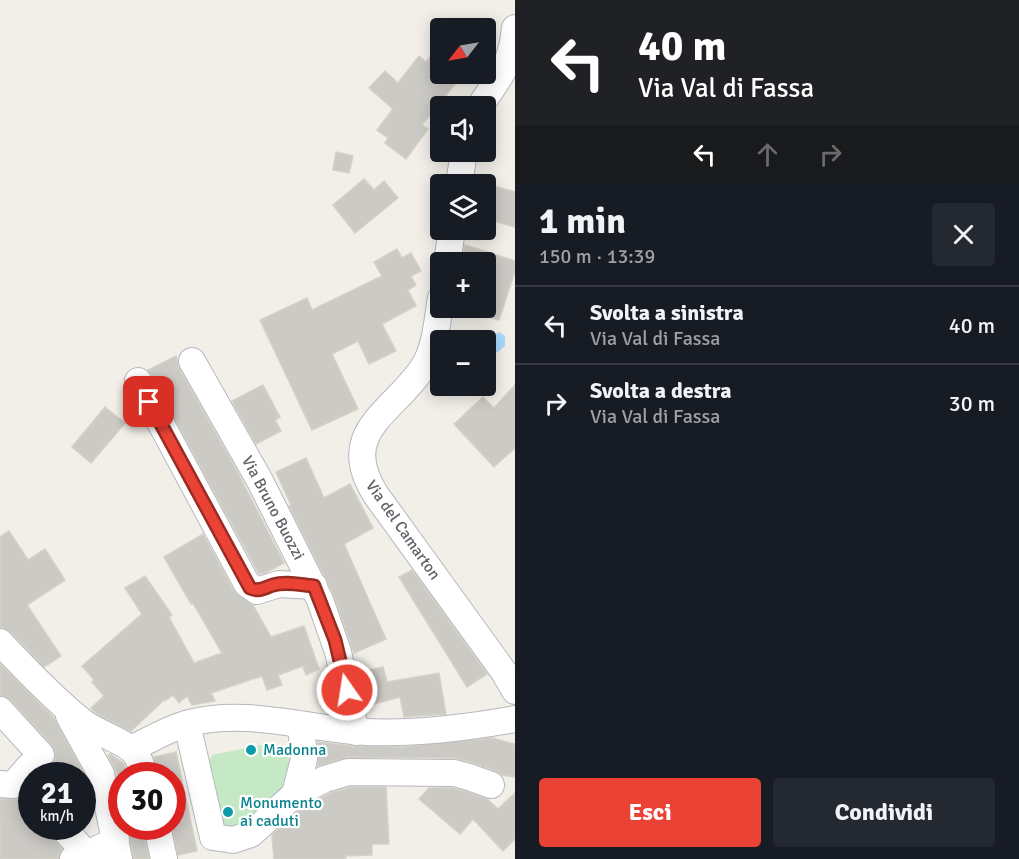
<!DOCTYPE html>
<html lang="it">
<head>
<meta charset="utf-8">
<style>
	body { margin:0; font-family:Signika,sans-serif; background:#242831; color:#f1f3f6; height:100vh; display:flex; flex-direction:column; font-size:22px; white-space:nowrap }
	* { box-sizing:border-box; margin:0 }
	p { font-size:20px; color:#9ea1a6 }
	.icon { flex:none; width:33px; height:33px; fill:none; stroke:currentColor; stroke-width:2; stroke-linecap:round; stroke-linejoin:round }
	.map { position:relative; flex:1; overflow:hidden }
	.details { display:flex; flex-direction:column; background:#171b24; width:504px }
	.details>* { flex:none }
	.hud { background:#202124; color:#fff; overflow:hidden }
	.needle { width:39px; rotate:239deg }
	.tools { position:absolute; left:430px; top:18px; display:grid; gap:12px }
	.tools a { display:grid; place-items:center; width:66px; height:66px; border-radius:6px; background:#171b24; box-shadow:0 3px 15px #0003; font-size:30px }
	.speed { position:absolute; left:18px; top:762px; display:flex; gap:12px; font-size:30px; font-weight:700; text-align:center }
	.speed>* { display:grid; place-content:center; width:78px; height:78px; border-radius:50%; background:#171b24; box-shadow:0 3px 15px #0003; line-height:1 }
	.speed small { font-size:15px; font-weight:400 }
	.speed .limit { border:9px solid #d22; background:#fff; color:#111 }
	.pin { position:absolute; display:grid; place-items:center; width:51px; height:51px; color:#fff; margin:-26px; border-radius:12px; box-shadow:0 3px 9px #0006 }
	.me { position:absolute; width:66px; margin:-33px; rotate:347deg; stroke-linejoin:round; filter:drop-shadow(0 0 4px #0008) }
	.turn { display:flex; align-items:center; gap:21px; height:126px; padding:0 24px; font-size:27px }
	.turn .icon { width:78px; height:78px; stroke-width:2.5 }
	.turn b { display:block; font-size:42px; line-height:51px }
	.lanes { display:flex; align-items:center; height:57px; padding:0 24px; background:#0003; justify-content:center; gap:30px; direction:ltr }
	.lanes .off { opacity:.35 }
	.round { display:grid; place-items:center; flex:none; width:63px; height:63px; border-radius:6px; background:#242831 }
	.overview { display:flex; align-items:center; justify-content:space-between; height:102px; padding:0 24px }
	h1 { font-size:36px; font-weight:700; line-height:45px }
	.cta { display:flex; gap:12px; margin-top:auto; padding:12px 24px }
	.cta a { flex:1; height:69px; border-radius:6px; background:#ea4335; color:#fff; font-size:24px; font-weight:700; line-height:69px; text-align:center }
	.cta a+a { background:#242831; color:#f1f3f6 }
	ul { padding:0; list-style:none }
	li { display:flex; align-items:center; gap:18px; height:78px; padding:0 24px; border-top:2px solid #363941 }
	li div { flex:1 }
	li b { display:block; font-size:22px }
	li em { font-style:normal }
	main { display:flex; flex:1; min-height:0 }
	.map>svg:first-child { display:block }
	.green { fill:#c5e8c5 }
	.water { fill:#aadaff }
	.building { fill:#cccac5; stroke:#d6d1c6; stroke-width:1.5 }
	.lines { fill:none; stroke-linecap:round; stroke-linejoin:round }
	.minor-casing { stroke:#b5b8bc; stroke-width:28 }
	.minor { stroke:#fff; stroke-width:26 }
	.route-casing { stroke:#982c22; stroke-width:15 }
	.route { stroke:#ea4335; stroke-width:10 }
	.culture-dot { fill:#0f9aa8; stroke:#fff; stroke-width:2 }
	.labels { text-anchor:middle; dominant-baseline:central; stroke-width:4.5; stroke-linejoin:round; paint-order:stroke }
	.street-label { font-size:16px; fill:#5f6368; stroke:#fff }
	.culture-label { font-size:16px; fill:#0d838f; stroke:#fff; text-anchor:start }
</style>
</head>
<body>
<main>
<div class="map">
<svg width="515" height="859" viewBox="0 0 515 859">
	<rect width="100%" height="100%" fill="#f1efe8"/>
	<!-- green -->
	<path class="green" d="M272,743L286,748L291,767L287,786L243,829L224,831L206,768L212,755Z"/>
	<!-- water -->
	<path class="water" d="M499,332L505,336V346L498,352L486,354V341Z"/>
	<!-- building -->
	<g class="building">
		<path d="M441,43V74H463L422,125L428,129L406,159L385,143L388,138L377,130L393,109L369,88L385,71L398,83L419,56L426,62Z"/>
		<path d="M336,152L353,156L349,173L333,170Z"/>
		<path d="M364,179L374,190L384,181L398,198L355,233L333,205Z"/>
		<path d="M490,185L515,192V227L486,219V200Z"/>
		<path d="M465,245L515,261V271L499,320L486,316V262H462Z"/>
		<path d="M397,249L402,258L411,253L421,271L411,276L416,285L408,290L416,306L382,324L396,351L369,364L358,341L332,354L358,409L312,430L260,320L307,298L312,310L382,276L374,262Z"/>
		<path d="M176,356L179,368L237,471L284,563L265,573L259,574L148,370Z"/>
		<path d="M263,385L280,417L275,420L281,431L256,444L232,401Z"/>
		<path d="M515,385V448L494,467L454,424L483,397L494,408Z"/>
		<path d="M105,407L125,423L91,463L72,447Z"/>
		<path d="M306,458L324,498L350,484L373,528L344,544L386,639L354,653L333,593L289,506L291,505L276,472Z"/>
		<path d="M9,531L28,560L45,549L65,580L27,605L61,656L44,667L11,632L0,627V537Z"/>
		<path d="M203,534L234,591L253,605L271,637L304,626L319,669L306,675L303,666L278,675L282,685L267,690L262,676L211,693L215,701L192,705L187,696L179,703L173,695L165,701L164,700L131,731L97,714L91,708L104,696L92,682L94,680L82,666L142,614L125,588L145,576L172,615L169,617L194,663L222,653L193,603L191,604L164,557Z"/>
		<path d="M412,570L487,674L467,687L399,577Z"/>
		<path d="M0,664L54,718L84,774L82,776H47L46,771L55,760V751L52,745L11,700L0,695Z"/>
		<path d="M383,667L387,682L439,673L446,714L404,717L400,697L366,706L358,673Z"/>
		<path d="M492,738L515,744V777L502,775L496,771L474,763L454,758L348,757L318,766V742L352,746L403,747Z"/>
		<path d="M176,752L197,851L178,855L172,826V776H160L154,757Z"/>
		<path d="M110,754L123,763L129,776H122V798L116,771L108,755Z"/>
		<path d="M350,787H386L389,844H372V855L345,856L346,859H274L272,835L304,806L310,805V803L331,793Z"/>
		<path d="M429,788H452L464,791L487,799L498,809L515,793V839L503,851L473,819L460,834L419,799Z"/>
		<path d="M28,790L32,791V826H46L50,836L62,849L58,859H0V799H18Z"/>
		<path d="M127,826H142L149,859H134Z"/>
	</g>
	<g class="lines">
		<defs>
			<g id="minor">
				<path d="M480,106C500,76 511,66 515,28"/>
				<path d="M459,184L464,152"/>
				<path d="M447,262L452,230"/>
				<path d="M441,298C437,321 436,346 424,366C395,412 335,431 376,495L504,672L515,691"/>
				<path d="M192,361L260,481L320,600L338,652L356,732"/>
				<path d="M138,381L247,584L257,591L279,584L314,586"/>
				<path d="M0,642C26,670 54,699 84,723C98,733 123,741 133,751C139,757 142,767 145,776"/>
				<path d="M0,710L41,755L27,769L32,776"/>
				<path d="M69,716L101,774L119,859"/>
				<path d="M187,724L213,837L233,840L251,834L295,794L304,759L301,725"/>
				<path d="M131,749C150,740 169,728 189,723C247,708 307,729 366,732C415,734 466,728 515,719"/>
				<path d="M0,784L13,785L27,769"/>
				<path d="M295,794L325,779L348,772L454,773L469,777L491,785"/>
				<path d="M61,826L87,854"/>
				<path d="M157,826L164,859"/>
				<path d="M73,859L87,854L116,840"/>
			</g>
		</defs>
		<!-- minor casing -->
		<use href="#minor" class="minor-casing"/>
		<!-- minor -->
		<use href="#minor" class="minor"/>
	</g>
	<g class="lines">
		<defs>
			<path id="route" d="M149,402L250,588C259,592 264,588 273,585C286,581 301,585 314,586L335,640L347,690"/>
		</defs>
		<!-- route casing -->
		<use href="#route" class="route-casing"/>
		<!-- route -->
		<use href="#route" class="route"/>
	</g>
	<!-- markers -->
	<g class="culture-dot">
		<circle cx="251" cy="750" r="6"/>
		<circle cx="228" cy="812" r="6"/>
	</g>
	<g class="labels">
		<!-- street labels -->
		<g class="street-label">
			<text transform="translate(273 508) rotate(62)">Via Bruno Buozzi</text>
			<text transform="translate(403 530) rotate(55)">Via del Camarton</text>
		</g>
		<!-- culture labels -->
		<g class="culture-label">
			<text x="263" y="750">Madonna</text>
			<text x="240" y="803">Monumento<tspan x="240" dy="18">ai caduti</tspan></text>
		</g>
	</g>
</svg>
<div class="tools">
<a><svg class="needle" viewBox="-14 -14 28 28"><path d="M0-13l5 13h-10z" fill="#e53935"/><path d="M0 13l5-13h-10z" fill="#9ea1a6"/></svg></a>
<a><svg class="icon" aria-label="sound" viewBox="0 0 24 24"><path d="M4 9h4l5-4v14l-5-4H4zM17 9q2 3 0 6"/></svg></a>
<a><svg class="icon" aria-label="layers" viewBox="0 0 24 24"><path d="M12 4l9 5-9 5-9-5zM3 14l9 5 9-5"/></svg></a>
<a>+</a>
<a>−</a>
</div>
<div class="speed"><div>21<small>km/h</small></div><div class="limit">30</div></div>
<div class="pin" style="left:149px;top:402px;background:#d93025"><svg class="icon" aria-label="arrive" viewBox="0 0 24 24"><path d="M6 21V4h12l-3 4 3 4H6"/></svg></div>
<svg class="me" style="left:347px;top:690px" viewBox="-20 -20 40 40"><circle r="17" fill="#ea4335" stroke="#fff" stroke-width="3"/><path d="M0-11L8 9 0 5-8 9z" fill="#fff"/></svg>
</div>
<section class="details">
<div class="hud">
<div class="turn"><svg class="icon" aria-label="left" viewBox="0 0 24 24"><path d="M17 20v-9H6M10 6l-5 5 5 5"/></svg><div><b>40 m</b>Via Val di Fassa</div></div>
<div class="lanes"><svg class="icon" aria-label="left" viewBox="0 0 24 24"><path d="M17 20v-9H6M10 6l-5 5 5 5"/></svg><svg class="icon off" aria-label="ahead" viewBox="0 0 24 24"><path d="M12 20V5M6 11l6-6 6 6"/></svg><svg class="icon off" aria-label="right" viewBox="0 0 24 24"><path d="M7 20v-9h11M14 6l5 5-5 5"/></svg></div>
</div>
<div class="overview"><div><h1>1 min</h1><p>150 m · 13:39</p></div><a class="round"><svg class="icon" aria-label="close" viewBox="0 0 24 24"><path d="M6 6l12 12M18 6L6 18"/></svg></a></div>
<ul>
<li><svg class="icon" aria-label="left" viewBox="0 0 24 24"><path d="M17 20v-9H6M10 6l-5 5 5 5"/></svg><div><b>Svolta a sinistra</b><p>Via Val di Fassa</p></div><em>40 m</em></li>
<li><svg class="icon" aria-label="right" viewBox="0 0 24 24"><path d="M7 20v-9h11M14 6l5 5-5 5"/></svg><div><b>Svolta a destra</b><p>Via Val di Fassa</p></div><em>30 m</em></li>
</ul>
<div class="cta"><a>Esci</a><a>Condividi</a></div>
</section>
</main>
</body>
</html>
